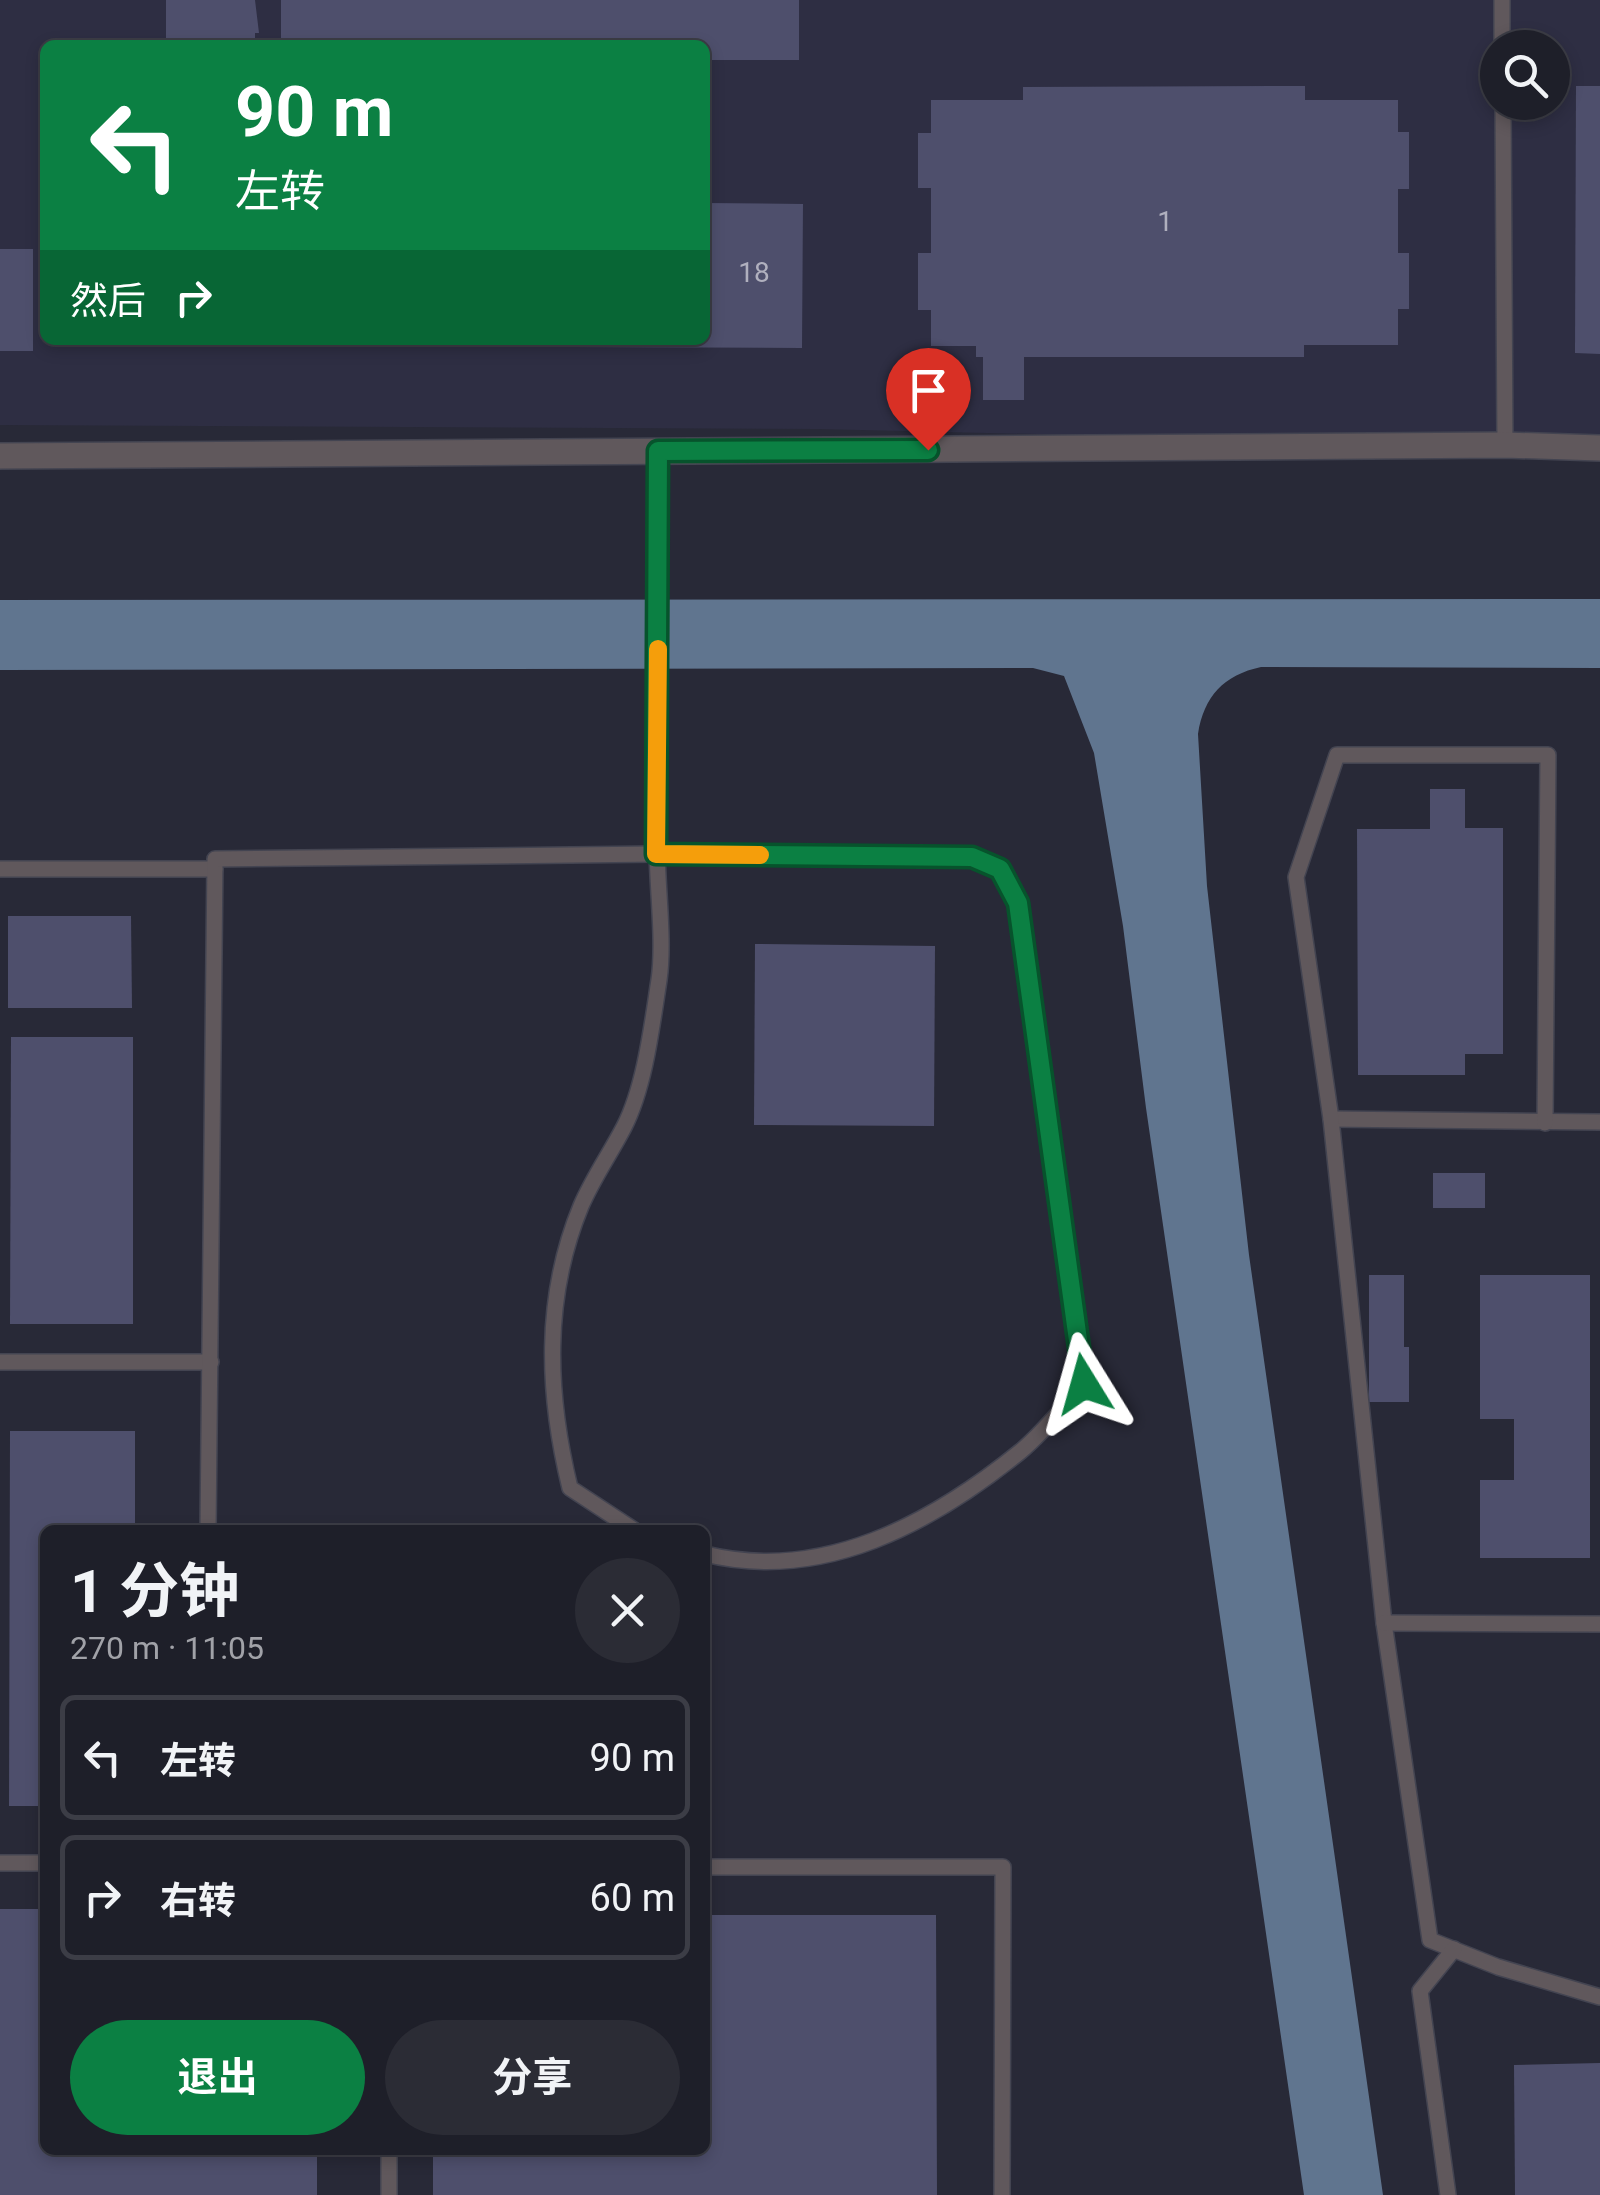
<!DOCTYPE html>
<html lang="zh">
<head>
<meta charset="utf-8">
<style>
	body { margin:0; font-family:Roboto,"Noto Sans SC",sans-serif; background:#2b2c35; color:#f1f3f6; height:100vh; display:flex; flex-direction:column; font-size:38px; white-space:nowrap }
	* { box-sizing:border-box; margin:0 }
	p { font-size:32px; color:#a1a2a8 }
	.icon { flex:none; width:55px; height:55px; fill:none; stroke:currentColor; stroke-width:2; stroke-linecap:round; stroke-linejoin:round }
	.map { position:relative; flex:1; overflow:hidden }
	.side { position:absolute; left:40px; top:1525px; width:670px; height:630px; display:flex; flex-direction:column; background:#1e1f29; border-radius:15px; box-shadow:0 5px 15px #0003,0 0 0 2px #3c3d46 }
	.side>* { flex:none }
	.top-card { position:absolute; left:40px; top:40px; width:670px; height:305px; border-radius:15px; box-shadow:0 5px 15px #0003,0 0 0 2px #3c3d46; background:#0b8043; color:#fff; overflow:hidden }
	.tools { position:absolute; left:1480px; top:30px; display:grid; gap:20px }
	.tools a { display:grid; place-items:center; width:90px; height:90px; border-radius:50%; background:#1e1f29; box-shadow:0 5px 15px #0003,0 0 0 2px #3c3d46; font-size:50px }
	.pin { position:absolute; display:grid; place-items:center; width:85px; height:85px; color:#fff; margin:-102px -42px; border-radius:50% 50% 50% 0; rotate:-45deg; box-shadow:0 0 10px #0007 }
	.pin .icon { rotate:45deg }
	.me { position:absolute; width:110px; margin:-55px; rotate:352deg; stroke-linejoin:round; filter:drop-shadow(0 0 8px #0008) }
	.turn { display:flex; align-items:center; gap:35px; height:210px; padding:0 30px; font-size:45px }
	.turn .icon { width:130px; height:130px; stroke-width:2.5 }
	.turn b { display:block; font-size:70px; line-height:85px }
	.then { display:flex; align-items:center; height:95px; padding:0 30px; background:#0003; gap:20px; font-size:38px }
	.round { display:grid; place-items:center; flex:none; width:105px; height:105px; border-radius:52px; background:#2b2c35 }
	.headline { display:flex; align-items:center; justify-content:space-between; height:170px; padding:0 30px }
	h1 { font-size:60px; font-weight:700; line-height:75px }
	.action { display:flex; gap:20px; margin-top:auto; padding:20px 30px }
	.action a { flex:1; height:115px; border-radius:60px; background:#0b8043; color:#fff; font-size:40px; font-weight:700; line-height:115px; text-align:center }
	.action a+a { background:#2b2c35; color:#f1f3f6 }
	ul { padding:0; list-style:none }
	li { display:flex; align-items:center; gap:30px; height:125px; margin:0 20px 15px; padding:0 10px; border:5px solid #3c3d46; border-radius:15px }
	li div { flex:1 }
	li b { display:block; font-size:38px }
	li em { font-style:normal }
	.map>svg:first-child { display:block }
	.built { fill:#2e2e43; fill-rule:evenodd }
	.water { fill:#60758f }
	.building { fill:#4e4f6c }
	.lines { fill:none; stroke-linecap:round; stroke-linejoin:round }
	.service-casing { stroke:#434451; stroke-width:18 }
	.tertiary-casing { stroke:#434451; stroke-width:28 }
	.service { stroke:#60585c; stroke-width:15 }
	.tertiary { stroke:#60585c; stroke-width:25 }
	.route-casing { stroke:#07532c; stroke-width:25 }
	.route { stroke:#0b8043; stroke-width:18 }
	.slow { stroke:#f59e0b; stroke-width:18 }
	.labels { text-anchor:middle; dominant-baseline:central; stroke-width:10; stroke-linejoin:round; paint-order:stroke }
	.number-label { font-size:28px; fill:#b0b0be }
</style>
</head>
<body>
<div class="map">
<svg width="1600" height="2195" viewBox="0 0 1600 2195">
	<rect width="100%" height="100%" fill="#282937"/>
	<!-- built -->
	<path class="built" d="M0,0H1600V443L1505,445L818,429L0,425ZM45,45H705V340H45ZM1498,48H1552V102H1498Z"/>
	<!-- water -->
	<path class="water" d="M1600,599V668L1261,667C1224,675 1204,696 1198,734L1207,886L1249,1255L1383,2195H1304L1146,1108L1123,926L1094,753L1064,676L1033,668L0,670V600Z"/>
	<!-- building -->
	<g class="building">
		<path d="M166,0H255L259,33H255V45H166Z"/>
		<path d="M281,0H799V60H705V45H281Z"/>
		<path d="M1305,86V100H1398V132H1409V189H1398V253H1409V309H1398V345H1304V357H1024V400H983V357H976V346H931V310H918V253H931V188H918V133H931V100H1023V87Z"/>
		<path d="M1576,86H1600V354L1575,353Z"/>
		<path d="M705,203L803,204L802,348L132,345V340H705Z"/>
		<rect x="0" y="249" width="33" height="102"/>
		<path d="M1430,789H1465V828H1503V1054H1465V1075H1358L1357,829H1430Z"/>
		<path d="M8,916H131L132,1008H8Z"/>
		<path d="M755,944L935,946L934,1126L754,1125Z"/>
		<path d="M11,1037H133V1324H10Z"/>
		<rect x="1433" y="1173" width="52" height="35"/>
		<path d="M1369,1275H1404V1347H1409V1402H1369Z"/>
		<path d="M1480,1275H1590V1558H1480V1480H1514V1419H1480Z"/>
		<path d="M10,1431H135V1530H45V1806H9Z"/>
		<path d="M0,1909H45V2150H317V2195H0Z"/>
		<path d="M705,1915H936L937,2195H433V2150H705Z"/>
		<path d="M1600,2063V2195H1515L1514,2065Z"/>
	</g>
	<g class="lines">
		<defs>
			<g id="service">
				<path d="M1502,0V48"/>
				<path d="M1503,102L1505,445"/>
				<path d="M0,869H215"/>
				<path d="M1331,1119L1600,1122"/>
				<path d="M1545,1123L1548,755H1337L1296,877L1331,1119L1384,1623L1430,1940L1498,1967L1600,1997"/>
				<path d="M0,1362H211"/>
				<path d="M208,1530L215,859L656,854L972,857L1000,869L1019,903L1084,1384C1064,1406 1044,1432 1021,1451C932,1523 823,1583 705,1554"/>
				<path d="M634,1530L570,1488C547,1394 543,1298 581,1206C593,1178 610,1154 624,1127C645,1086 652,1025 659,980C665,938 656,881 657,837C657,708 658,580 659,451"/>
				<path d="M1384,1623L1600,1624"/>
				<path d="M0,1863H45"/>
				<path d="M705,1867H1003L1002,2195"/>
				<path d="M389,2195V2150"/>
				<path d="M1448,2195L1420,1991L1454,1949"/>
			</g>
			<path id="tertiary" d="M0,456L1505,445L1600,448"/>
		</defs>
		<!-- service casing -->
		<use href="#service" class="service-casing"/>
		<!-- tertiary casing -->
		<use href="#tertiary" class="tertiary-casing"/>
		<!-- service -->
		<use href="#service" class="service"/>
		<!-- tertiary -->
		<use href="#tertiary" class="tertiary"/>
	</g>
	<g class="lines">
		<defs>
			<path id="route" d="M928,450L658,451L656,854L972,857L1000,869L1018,903L1084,1384"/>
		</defs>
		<!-- route casing -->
		<use href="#route" class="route-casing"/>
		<!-- route -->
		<use href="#route" class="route"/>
		<!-- slow -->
		<path class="slow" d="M658,649L656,854L760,855"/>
	</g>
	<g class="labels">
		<!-- number labels -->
		<g class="number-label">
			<text x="1165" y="221">1</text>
			<text x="754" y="272">18</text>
		</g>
	</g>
</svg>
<div class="tools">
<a><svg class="icon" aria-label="search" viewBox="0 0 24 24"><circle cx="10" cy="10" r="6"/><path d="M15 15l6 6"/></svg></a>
</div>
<div class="pin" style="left:928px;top:450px;background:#d93025"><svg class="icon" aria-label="arrive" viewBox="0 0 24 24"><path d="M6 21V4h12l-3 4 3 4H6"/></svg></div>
<svg class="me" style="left:1084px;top:1384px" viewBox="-20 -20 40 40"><path d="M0-17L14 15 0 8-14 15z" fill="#0b8043" stroke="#fff" stroke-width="4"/></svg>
<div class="top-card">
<div class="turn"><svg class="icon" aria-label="left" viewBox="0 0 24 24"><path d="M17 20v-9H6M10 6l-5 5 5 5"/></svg><div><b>90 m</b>左转</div></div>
<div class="then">然后<svg class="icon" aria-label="right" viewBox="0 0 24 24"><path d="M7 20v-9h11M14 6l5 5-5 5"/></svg></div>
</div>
<section class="side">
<div class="headline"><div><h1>1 分钟</h1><p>270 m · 11:05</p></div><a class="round"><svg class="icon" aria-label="close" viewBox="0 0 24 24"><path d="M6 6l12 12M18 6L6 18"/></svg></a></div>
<ul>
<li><svg class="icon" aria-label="left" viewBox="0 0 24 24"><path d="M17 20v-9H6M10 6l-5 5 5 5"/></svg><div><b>左转</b></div><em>90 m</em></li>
<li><svg class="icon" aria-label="right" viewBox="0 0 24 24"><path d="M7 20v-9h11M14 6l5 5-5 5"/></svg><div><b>右转</b></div><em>60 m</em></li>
</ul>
<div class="action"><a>退出</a><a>分享</a></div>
</section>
</div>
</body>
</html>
